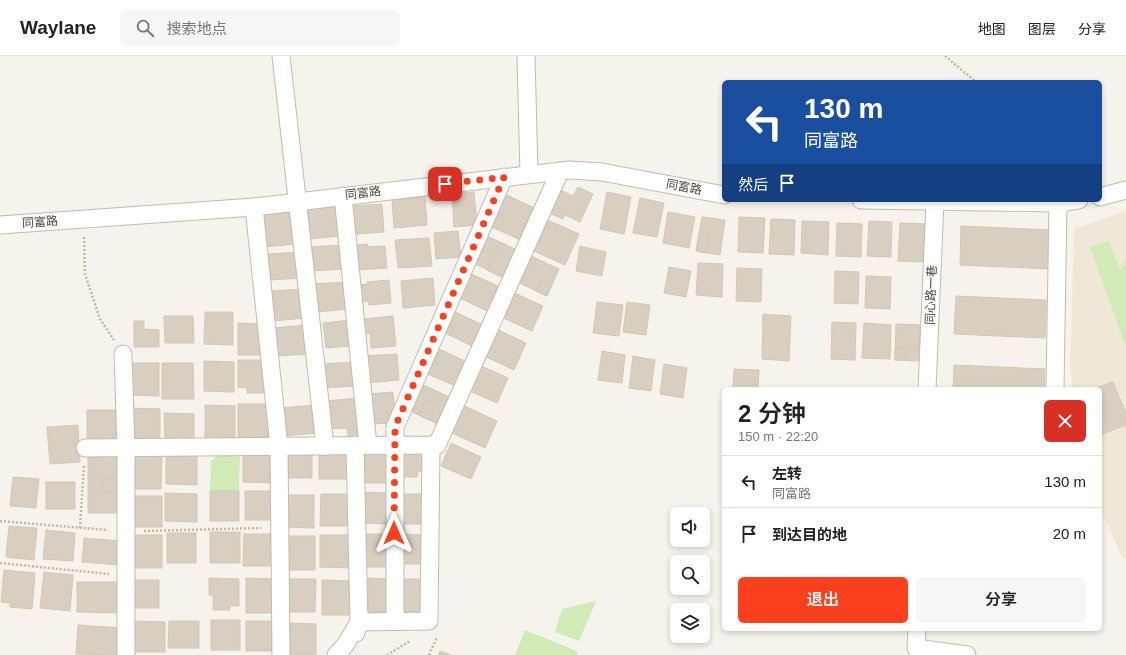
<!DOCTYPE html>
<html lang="zh">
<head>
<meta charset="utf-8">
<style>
	body { margin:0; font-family:Helvetica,"Noto Sans SC",sans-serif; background:#f6f6f6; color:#222; height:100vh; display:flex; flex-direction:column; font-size:15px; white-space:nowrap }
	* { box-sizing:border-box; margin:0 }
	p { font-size:13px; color:#767676 }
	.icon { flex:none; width:22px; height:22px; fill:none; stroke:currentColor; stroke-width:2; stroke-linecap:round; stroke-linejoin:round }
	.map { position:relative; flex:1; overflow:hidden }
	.drawer { position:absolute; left:722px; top:331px; width:380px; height:244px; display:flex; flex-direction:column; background:#fff; border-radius:6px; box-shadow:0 2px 6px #0003 }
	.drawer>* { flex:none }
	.banner { position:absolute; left:722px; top:24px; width:380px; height:122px; border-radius:6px; box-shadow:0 2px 6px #0003; background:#1a4fa0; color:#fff; overflow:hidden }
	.tools { position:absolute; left:670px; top:451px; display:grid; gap:8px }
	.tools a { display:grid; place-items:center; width:40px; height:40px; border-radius:6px; background:#fff; box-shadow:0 2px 6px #0003; font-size:20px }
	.pin { position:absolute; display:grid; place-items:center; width:34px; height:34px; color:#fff; margin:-17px; border-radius:8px; box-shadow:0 2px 6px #0006 }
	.me { position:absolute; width:44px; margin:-22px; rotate:0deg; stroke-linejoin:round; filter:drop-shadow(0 0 3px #0008) }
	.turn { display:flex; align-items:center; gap:14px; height:84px; padding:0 16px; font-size:18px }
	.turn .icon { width:52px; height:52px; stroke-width:2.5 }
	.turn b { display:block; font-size:28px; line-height:34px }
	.then { display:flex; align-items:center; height:38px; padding:0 16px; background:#0003; gap:8px; font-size:15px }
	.round { display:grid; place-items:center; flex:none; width:42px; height:42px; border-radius:6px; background:#f6f6f6 }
	.overview { display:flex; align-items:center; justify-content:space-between; height:68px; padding:0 16px }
	h1 { font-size:24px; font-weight:600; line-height:30px }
	.primary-button { display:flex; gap:8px; margin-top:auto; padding:8px 16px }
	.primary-button a { flex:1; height:46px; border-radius:6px; background:#fc3f1d; color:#fff; font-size:16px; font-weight:600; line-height:46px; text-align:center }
	.primary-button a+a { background:#f6f6f6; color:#222 }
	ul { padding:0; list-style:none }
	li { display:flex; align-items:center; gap:12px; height:52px; padding:0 16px; border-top:1px solid #e0e0e0 }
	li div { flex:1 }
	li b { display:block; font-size:15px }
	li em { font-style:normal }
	header { display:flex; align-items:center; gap:24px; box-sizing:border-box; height:56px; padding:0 20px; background:#fff; border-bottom:1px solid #e0e0e0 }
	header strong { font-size:19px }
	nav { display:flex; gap:22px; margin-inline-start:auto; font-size:14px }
	.search { width:280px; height:36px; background:#f6f6f6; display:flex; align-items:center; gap:10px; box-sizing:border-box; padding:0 14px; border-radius:6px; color:#767676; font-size:15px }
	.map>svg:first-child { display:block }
	.education { fill:#efe8d6 }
	.green { fill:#d2eab5 }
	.building { fill:#d8cfc1; stroke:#d3c7b4 }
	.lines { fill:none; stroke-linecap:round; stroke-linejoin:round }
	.minor-casing { stroke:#c2bbae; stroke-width:19 }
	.path { stroke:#c4b79f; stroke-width:2.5; stroke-dasharray:2 2; stroke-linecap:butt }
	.minor { stroke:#fff; stroke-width:17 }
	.route { stroke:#fc3f1d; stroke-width:7; stroke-dasharray:0 12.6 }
	.labels { text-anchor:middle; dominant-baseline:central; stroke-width:3; stroke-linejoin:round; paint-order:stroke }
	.street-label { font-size:12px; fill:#4b4439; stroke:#fff }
</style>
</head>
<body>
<header>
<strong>Waylane</strong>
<div class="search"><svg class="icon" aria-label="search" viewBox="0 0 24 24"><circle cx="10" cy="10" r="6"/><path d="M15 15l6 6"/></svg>搜索地点</div>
<nav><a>地图</a><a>图层</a><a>分享</a></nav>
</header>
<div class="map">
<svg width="1126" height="599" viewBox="0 0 1126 599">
	<rect width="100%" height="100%" fill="#f6f3ec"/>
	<!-- education -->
	<path class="education" d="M1126,155V503L1122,501L1100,452V333H1073L1070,313L1074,173Z"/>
	<!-- green -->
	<g class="green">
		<path d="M1109,185L1120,214L1126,203V291L1090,191Z"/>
		<path d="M234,396L240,399L239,435H210L211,405C216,398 226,397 234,396Z"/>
		<path d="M596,545L579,585L555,576L562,553Z"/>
		<path d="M525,574L577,595V599H515Z"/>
	</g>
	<!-- building -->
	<g class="building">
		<path d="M578,131L593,138L580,166L565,159L563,163L545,155L556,132L573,140Z"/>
		<path d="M474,136L477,169L454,171L452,138Z"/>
		<path d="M607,136L631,141L624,178L600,173Z"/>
		<path d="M502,137L539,154L525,186L487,169Z"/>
		<path d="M425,141L427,169L394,172L392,144Z"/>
		<path d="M640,142L664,147L657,181L633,177Z"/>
		<path d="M382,148L384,176L355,178L352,150Z"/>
		<path d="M338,150L340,180L308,183L305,153Z"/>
		<path d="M293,154L296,188L264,191L261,156Z"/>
		<path d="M668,156L695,161L689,192L663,187Z"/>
		<path d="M702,161L725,164L720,199L696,195Z"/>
		<path d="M739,161L765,162L763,197L738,196Z"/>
		<path d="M543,162L579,178L565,209L529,193Z"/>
		<path d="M771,163L795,164L794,199L769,198Z"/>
		<path d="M802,165L829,166L828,199L801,197Z"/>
		<path d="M869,165L892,166L891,201L867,200Z"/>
		<path d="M837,167L862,168L861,201L836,200Z"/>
		<path d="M900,167L926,168L924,206L898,205Z"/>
		<path d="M961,170L1052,174L1050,213L960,209Z"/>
		<path d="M458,175L461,201L436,203L434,177Z"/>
		<path d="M699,176L709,178L706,197L696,195Z"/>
		<path d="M483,178L519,195L506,223L471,206Z"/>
		<path d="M429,182L432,210L398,212L395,184Z"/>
		<path d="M500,186L519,195L506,223L487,214Z"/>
		<path d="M367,188L368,191L385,190L387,212L356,214L353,189Z"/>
		<path d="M342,189L344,213L312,215L310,191Z"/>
		<path d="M580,190L606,196L602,220L576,215Z"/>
		<path d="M298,196L301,222L270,224L268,198Z"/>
		<path d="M527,198L559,213L547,240L515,225Z"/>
		<path d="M698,207L723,208L722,241L696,239Z"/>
		<path d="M669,211L691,215L686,241L664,237Z"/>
		<path d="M737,212L762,213L761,246L736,245Z"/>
		<path d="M835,215L859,216L858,248L834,247Z"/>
		<path d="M467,216L502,232L491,257L456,240Z"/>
		<path d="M866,220L891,221L890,253L865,252Z"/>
		<path d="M433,222L435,249L403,252L401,225Z"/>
		<path d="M389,224L391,247L369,249V245L358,246L356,229L368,228L367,226Z"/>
		<path d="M541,224L552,229L547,240L536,235Z"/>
		<path d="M347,226L349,253L316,256L314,228Z"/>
		<path d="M302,233L305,262L273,265L270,235Z"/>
		<path d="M510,235L543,250L532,275L499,260Z"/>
		<path d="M956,240L1046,244L1045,282L954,278Z"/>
		<path d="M597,246L623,249L619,280L593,277Z"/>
		<path d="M627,246L650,249L646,279L623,276Z"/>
		<path d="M451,254L485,270L476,292L441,275Z"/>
		<path d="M205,256H233V289L204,288Z"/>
		<path d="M763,258L791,260L789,305L762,303Z"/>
		<path d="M164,260H193L194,287H165Z"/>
		<path d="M393,260L396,290L371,292L370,277L363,278L362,263Z"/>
		<path d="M350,264L352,290L326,292L323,267Z"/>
		<path d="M134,265H144V273L159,274V291H134Z"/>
		<path d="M832,266L856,267L855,304L831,303Z"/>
		<path d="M238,267L261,268L260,299H238Z"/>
		<path d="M864,267L891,269L890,303L862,302Z"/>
		<path d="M444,268L454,272L451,280L441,275Z"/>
		<path d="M896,268L920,269L919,305L895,304Z"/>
		<path d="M307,269L310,298L275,300L273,272Z"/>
		<path d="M494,272L526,287L514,314L482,299Z"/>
		<path d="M435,291L469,307L458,331L423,316Z"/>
		<path d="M895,292L906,293V304H895Z"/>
		<path d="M602,295L625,299L622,327L598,324Z"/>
		<path d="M397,298L399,324L367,327L365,300Z"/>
		<path d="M633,300L655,304L651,335L629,332Z"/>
		<path d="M238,304H264V337H247V332L238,331Z"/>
		<path d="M204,305L234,306V336L204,335Z"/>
		<path d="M354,306L356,330L325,332L323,308Z"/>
		<path d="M129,307H159V340L129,339Z"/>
		<path d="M162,307H193L194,343H162Z"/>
		<path d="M664,308L687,312L683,342L660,338Z"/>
		<path d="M479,309L508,322L497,347L467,334Z"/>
		<path d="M954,309L1045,313L1044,333H953Z"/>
		<path d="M734,313L759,314L758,333H733Z"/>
		<path d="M1113,326L1126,358V369L1100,379V333H1093Z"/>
		<path d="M418,327L441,337L429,364L406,353Z"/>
		<path d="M418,327L454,343L442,370L406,353Z"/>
		<path d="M393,336L395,360L391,367L372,368L369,338Z"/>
		<path d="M359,342L363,386L349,387L347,372L327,373L324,345Z"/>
		<path d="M425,344L436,349L429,364L419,359Z"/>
		<path d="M238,348H270L269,381H238Z"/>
		<path d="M205,349L235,350V383H205Z"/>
		<path d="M315,349L317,377L283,380L280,352Z"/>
		<path d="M462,349L497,365L485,392L450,376Z"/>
		<path d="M129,352L160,353V387H129Z"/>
		<rect x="87" y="354" width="33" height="34"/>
		<path d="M164,357L194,358V383H165Z"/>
		<path d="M78,369L80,406L50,408L47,371Z"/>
		<path d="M451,387L481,401L471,423L441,410Z"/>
		<path d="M287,394L312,395V422H287Z"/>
		<path d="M397,394H425V415H418L417,421H397Z"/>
		<path d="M133,395H162L161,433H133Z"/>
		<rect x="319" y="395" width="30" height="28"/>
		<rect x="363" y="395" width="28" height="32"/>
		<path d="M243,396H274V427L243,426Z"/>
		<rect x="88" y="397" width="32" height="60"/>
		<path d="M166,397H197V429L166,428Z"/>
		<path d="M13,421L39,423L36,452L10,450Z"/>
		<rect x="102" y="422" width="18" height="13"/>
		<rect x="46" y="426" width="29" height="27"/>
		<rect x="210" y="435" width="29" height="30"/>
		<rect x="245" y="435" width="29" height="29"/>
		<path d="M362,436L391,437L390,468L362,467Z"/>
		<path d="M165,437L197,438V466L165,465Z"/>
		<path d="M321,438H351L350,470H320Z"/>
		<rect x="397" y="438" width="32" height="30"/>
		<path d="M285,439H314V472L285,471Z"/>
		<rect x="132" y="440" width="30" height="31"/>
		<path d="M9,470L37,472L34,504L6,501Z"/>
		<path d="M46,474L75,477L73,505L43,503Z"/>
		<rect x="210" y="476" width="30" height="31"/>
		<rect x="167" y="477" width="29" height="30"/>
		<path d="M244,478H275V510H243Z"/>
		<rect x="361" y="478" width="32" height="33"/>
		<path d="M399,478L428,479V508H399Z"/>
		<rect x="133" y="479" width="29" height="33"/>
		<path d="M320,479H351L350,512L320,511Z"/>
		<path d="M287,480H315V514H286Z"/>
		<path d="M84,482L121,485L119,509L82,506Z"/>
		<path d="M4,514L35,517L32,553L10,551V547L1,546Z"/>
		<path d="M44,516L73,519L70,555L40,552Z"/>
		<path d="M209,522L239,523V550H230V554H213V539H209Z"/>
		<path d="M246,522L275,523V557H246Z"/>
		<path d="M368,522L391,523V557H368Z"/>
		<path d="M287,523H316L315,556H287Z"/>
		<path d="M399,523H427V558H398Z"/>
		<rect x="134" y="524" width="25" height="28"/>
		<path d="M322,524L352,525V559H322Z"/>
		<path d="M77,526H120V557L77,556Z"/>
		<rect x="211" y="564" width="29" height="30"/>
		<path d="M134,565L165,566V596H134Z"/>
		<path d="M169,565H199V592H168Z"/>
		<rect x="246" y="565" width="31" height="30"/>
		<path d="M286,567L316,568V599H286Z"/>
		<path d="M78,569L121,572L118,599L76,598Z"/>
		<path d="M440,595L451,599H438Z"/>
	</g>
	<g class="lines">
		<defs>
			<g id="minor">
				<path d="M281,0L325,390"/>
				<path d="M526,0L529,118"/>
				<path d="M343,140L368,389"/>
				<path d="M1100,141L1126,134"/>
				<path d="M861,144L1058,147L1079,144"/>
				<path d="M254,151L279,390L281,599"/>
				<path d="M0,169L254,151L570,114L602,116L724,139"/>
				<path d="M123,298L126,392V599"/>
				<path d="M927,333L935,145"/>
				<path d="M1055,333L1058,147"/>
				<path d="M355,389L359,566L356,577"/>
				<path d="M85,392L437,389L560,115"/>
				<path d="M395,565V371L504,121"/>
				<path d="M917,573L916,592L967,599"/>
				<path d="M336,599L346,588L359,566L429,565L431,389"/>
			</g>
		</defs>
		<!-- minor casing -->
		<use href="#minor" class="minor-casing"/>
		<!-- path -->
		<g class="path">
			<path d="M945,0L976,26"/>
			<path d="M84,181L85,218L100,263L114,284"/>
			<path d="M0,465L108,474"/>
			<path d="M80,472L84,409"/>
			<path d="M144,475L261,472"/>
			<path d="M0,507L109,518"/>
			<path d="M387,599L410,585"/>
			<path d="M429,599L437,581"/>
		</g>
		<!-- minor -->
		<use href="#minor" class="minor"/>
	</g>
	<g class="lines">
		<!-- route -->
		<path class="route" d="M394,477L395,371L504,121L445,128"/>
	</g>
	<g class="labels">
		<!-- street labels -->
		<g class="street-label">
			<text transform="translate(684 131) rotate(11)">同富路</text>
			<text transform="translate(363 137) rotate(-7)">同富路</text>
			<text transform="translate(40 166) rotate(-4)">同富路</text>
			<text transform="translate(931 239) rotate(-88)">同心路一巷</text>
		</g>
	</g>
</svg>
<div class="tools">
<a><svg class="icon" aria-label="sound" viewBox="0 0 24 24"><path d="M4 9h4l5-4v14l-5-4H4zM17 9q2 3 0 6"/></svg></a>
<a><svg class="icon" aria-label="search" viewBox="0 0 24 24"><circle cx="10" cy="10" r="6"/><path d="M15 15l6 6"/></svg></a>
<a><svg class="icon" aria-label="layers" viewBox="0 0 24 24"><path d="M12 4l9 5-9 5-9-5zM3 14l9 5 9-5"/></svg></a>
</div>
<div class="pin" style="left:445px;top:128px;background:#d93025"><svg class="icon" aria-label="arrive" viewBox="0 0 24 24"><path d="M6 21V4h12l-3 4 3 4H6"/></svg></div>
<svg class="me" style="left:394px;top:477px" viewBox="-20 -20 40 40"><path d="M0-17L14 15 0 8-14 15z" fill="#fc3f1d" stroke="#fff" stroke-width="4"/></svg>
<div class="banner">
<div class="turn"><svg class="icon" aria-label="left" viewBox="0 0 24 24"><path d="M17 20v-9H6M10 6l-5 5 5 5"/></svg><div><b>130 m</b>同富路</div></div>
<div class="then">然后<svg class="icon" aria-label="arrive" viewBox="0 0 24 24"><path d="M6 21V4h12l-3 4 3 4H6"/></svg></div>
</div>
<section class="drawer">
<div class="overview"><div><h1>2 分钟</h1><p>150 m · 22:20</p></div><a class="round" style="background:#d93025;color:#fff"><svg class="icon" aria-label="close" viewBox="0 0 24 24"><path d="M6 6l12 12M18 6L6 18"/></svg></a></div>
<ul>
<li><svg class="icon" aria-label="left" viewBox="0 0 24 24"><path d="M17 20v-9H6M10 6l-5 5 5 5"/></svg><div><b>左转</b><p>同富路</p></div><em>130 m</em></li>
<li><svg class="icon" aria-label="arrive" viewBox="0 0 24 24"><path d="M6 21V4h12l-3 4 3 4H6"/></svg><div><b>到达目的地</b></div><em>20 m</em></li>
</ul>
<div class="primary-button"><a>退出</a><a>分享</a></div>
</section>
</div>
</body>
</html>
